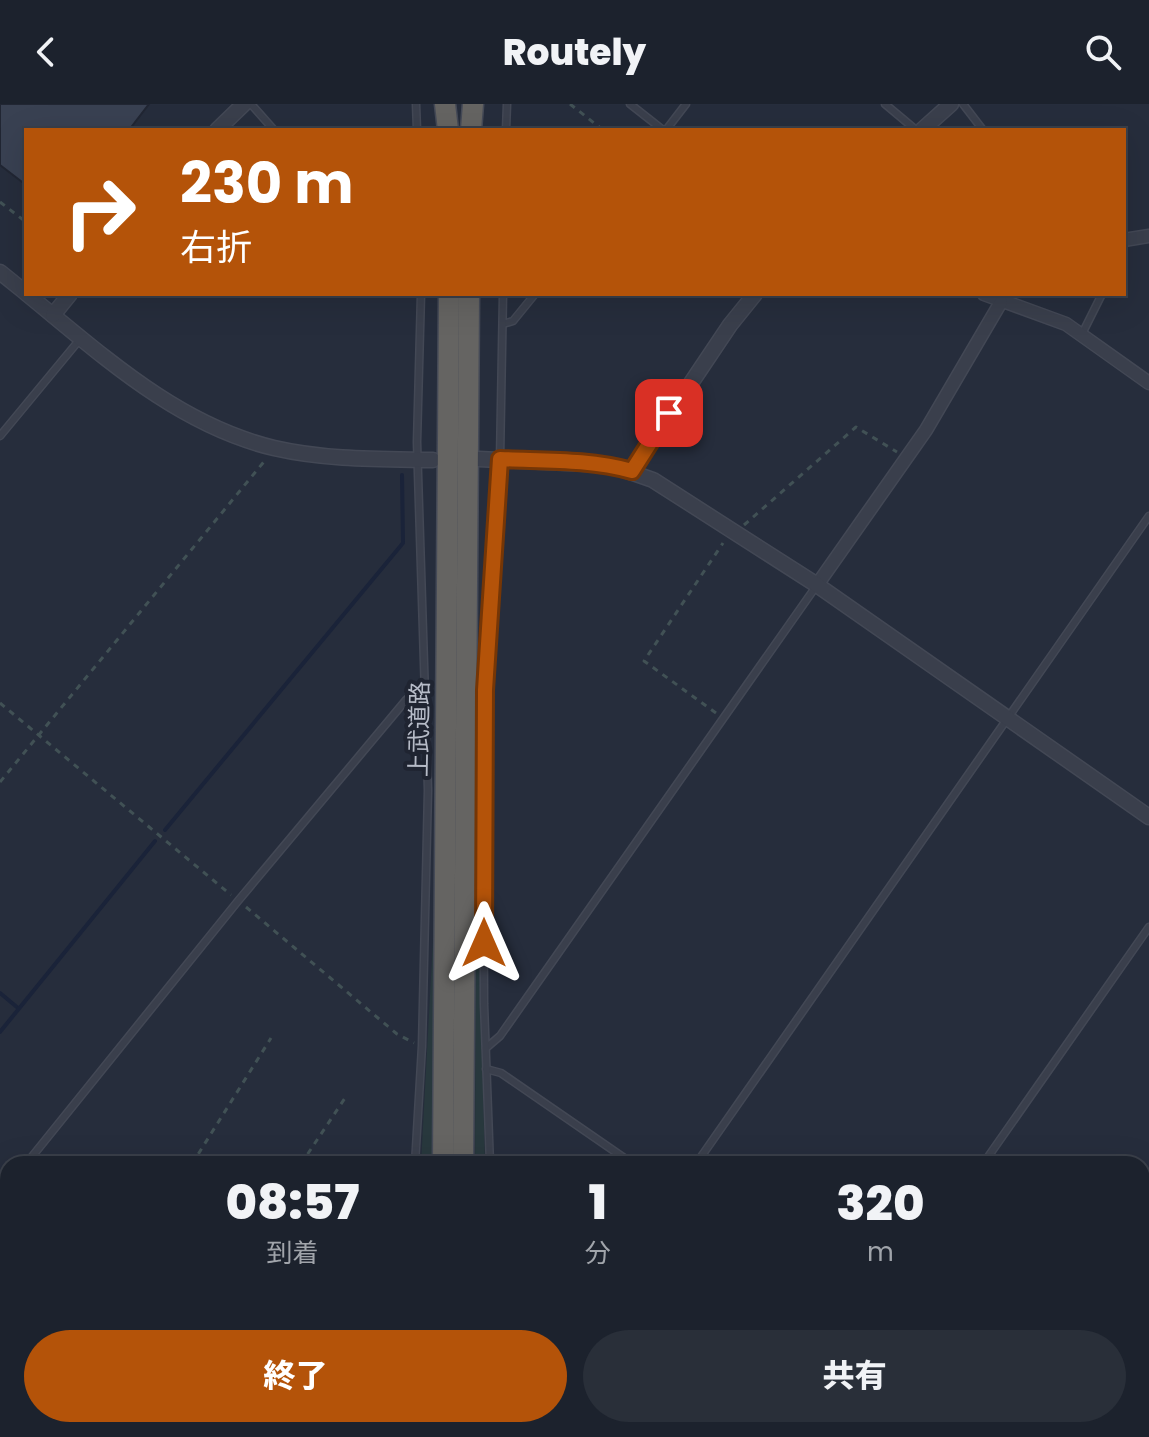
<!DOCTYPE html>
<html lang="ja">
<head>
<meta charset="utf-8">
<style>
	body { margin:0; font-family:Poppins,"Noto Sans JP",sans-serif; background:#292f39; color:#f1f3f6; height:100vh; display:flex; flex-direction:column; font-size:30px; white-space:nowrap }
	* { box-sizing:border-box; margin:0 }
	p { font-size:26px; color:#a0a4aa }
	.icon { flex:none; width:44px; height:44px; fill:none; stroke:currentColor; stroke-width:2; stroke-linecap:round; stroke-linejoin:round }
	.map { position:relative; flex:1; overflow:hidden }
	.side { position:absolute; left:0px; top:1052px; width:1150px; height:282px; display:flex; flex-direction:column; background:#1c222d; border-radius:24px 24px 0 0; box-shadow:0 8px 32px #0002,0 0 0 2px #3a3f49 }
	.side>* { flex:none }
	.guide { position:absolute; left:24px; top:24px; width:1102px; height:168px; border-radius:0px; box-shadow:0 8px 32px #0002,0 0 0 2px #3a3f49; background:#b45309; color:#fff; overflow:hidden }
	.pin { position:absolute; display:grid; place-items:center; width:68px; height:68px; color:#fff; margin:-34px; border-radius:16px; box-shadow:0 4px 12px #0006 }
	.me { position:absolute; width:88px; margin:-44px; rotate:0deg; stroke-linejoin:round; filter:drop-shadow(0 0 6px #0008) }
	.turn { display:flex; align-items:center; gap:28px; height:168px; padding:0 24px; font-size:36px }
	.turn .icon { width:104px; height:104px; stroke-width:2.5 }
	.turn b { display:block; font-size:56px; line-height:68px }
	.eta { display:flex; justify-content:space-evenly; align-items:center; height:136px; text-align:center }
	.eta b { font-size:48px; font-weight:800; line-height:56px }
	.primary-button { display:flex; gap:16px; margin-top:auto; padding:16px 24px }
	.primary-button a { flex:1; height:92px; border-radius:48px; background:#b45309; color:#fff; font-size:32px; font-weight:800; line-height:92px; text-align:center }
	.primary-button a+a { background:#292f39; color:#f1f3f6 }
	header { display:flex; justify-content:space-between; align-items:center; height:104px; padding:0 24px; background:#1c222d; font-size:36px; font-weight:800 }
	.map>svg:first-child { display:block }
	.green { fill:#28383d }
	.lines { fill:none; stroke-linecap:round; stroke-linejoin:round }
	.stream { stroke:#1a2339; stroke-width:4 }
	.building { fill:#394152; stroke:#212633; stroke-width:2 }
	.service-casing { stroke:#434855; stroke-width:9 }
	.minor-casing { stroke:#434855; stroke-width:15 }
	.tertiary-casing { stroke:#434855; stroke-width:17 }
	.trunk-casing { stroke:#454a57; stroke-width:23 }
	.path { stroke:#415155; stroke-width:3; stroke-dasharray:6 6; stroke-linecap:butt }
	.service { stroke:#3a3f4c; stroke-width:6 }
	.minor { stroke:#3a3f4c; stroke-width:12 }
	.tertiary { stroke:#3a3f4c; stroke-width:14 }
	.trunk { stroke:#656462; stroke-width:20 }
	.rail { stroke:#5d6373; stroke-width:4; stroke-dasharray:8 8; stroke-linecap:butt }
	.route-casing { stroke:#753606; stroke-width:20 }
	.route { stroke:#b45309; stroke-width:14 }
	.labels { text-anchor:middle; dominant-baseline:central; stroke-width:8; stroke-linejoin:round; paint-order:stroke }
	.street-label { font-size:24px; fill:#b6bbc7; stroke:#1f2431 }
</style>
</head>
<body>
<header><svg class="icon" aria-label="back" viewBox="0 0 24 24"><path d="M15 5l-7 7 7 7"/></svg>Routely<svg class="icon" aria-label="search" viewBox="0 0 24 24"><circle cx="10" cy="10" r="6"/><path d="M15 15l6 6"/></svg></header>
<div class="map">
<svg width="1149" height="1333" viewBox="0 0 1149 1333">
	<rect width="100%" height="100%" fill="#262d3c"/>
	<!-- green -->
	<g class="green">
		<path d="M436,779L432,1060H421Z"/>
		<path d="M478,796L485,1060H475L476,797Z"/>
	</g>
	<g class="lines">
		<!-- stream -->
		<g class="stream">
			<path d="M165,726L403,439L402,371"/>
			<path d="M0,889L18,904"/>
			<path d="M0,928L155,737"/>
		</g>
	</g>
	<!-- building -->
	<path class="building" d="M0,0H149L129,26H26V81L0,61Z"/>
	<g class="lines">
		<defs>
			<g id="service">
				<path d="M251,0L274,26"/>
				<path d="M416,0L417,26"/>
				<path d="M630,0L663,26"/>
				<path d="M885,0L916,26"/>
				<path d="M963,0L983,26"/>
				<path d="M506,26L507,0"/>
				<path d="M666,26L686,0"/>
				<path d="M503,220L513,217L535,190"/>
				<path d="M1081,232L1102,190"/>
				<path d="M0,332L81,234"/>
				<path d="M486,944L500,932L817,481"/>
				<path d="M486,965L501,969L633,1060"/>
				<path d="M26,1060L238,797L406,596L419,585L425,584"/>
				<path d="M415,1060L422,942L428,686L417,338L421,190"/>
				<path d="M490,1060L484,900L483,688L485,586L500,355L503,190"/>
				<path d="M696,1060L1149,412"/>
				<path d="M983,1060L1149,823"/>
				<path d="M0,1093L8,1083"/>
				<path d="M1142,1264L1149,1254"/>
				<path d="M1142,1302L1149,1301"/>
				<path d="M127,1333L132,1326"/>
				<path d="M399,1333V1326"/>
				<path d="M506,1333V1326"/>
				<path d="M983,1333L1017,1326"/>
			</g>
			<g id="minor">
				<path d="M1124,136L1149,132"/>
				<path d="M984,190L1066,220L1149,279"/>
				<path d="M817,481L926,326L1001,198"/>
			</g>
			<g id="tertiary">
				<path d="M217,26L244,0"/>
				<path d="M922,26L951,0"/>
				<path d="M0,168L26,189"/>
				<path d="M27,190C102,251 177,321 274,344C326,356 380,355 433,356"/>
				<path d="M53,211L70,190"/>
				<path d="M479,355L610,361L653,376L817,481L1149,713"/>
				<path d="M632,367L730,221L755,190"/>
			</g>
			<g id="trunk">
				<path d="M445,0L448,26"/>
				<path d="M471,26L473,0"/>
				<path d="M443,1060L449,190"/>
				<path d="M463,1060L469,190"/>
				<path d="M442,1333V1326"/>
				<path d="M461,1333V1326"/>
			</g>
		</defs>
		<!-- service casing -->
		<use href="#service" class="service-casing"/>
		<!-- minor casing -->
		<use href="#minor" class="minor-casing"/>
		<!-- tertiary casing -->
		<use href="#tertiary" class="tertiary-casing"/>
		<!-- trunk casing -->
		<use href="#trunk" class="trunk-casing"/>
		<!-- path -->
		<g class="path">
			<path d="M570,0L603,26"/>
			<path d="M0,98L26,118"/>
			<path d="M744,421L856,323L897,348"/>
			<path d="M0,599L231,791"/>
			<path d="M716,609L644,557L723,439"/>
			<path d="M0,678L267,354"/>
			<path d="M246,803L397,930L414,939"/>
			<path d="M155,1060H156"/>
			<path d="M192,1060L271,934"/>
			<path d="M301,1060L347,991"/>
			<path d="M306,1326L310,1329"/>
		</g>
		<!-- service -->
		<use href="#service" class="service"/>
		<!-- minor -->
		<use href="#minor" class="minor"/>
		<!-- tertiary -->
		<use href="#tertiary" class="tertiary"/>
		<!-- trunk -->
		<use href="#trunk" class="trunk"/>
		<!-- rail -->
		<g class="rail">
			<path d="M1142,1321L1149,1319"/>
			<path d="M1079,1333L1115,1326"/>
		</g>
	</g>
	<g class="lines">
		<defs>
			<path id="route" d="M484,839L485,586L500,355C545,357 589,355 632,367L669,309"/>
		</defs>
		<!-- route casing -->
		<use href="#route" class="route-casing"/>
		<!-- route -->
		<use href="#route" class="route"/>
	</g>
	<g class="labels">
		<!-- street labels -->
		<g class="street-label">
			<text transform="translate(419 625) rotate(-89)">上武道路</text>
		</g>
	</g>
</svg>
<div class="pin" style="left:669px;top:309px;background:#d93025"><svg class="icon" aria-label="arrive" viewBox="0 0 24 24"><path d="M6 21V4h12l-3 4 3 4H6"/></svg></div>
<svg class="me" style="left:484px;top:839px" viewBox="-20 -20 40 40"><path d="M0-17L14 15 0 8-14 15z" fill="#b45309" stroke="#fff" stroke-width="4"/></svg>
<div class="guide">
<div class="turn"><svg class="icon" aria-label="right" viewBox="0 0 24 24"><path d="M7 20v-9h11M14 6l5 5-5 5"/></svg><div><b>230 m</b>右折</div></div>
</div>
<section class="side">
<div class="eta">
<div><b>08:57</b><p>到着</p></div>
<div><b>1</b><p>分</p></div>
<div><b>320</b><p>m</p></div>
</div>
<div class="primary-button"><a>終了</a><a>共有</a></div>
</section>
</div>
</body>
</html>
